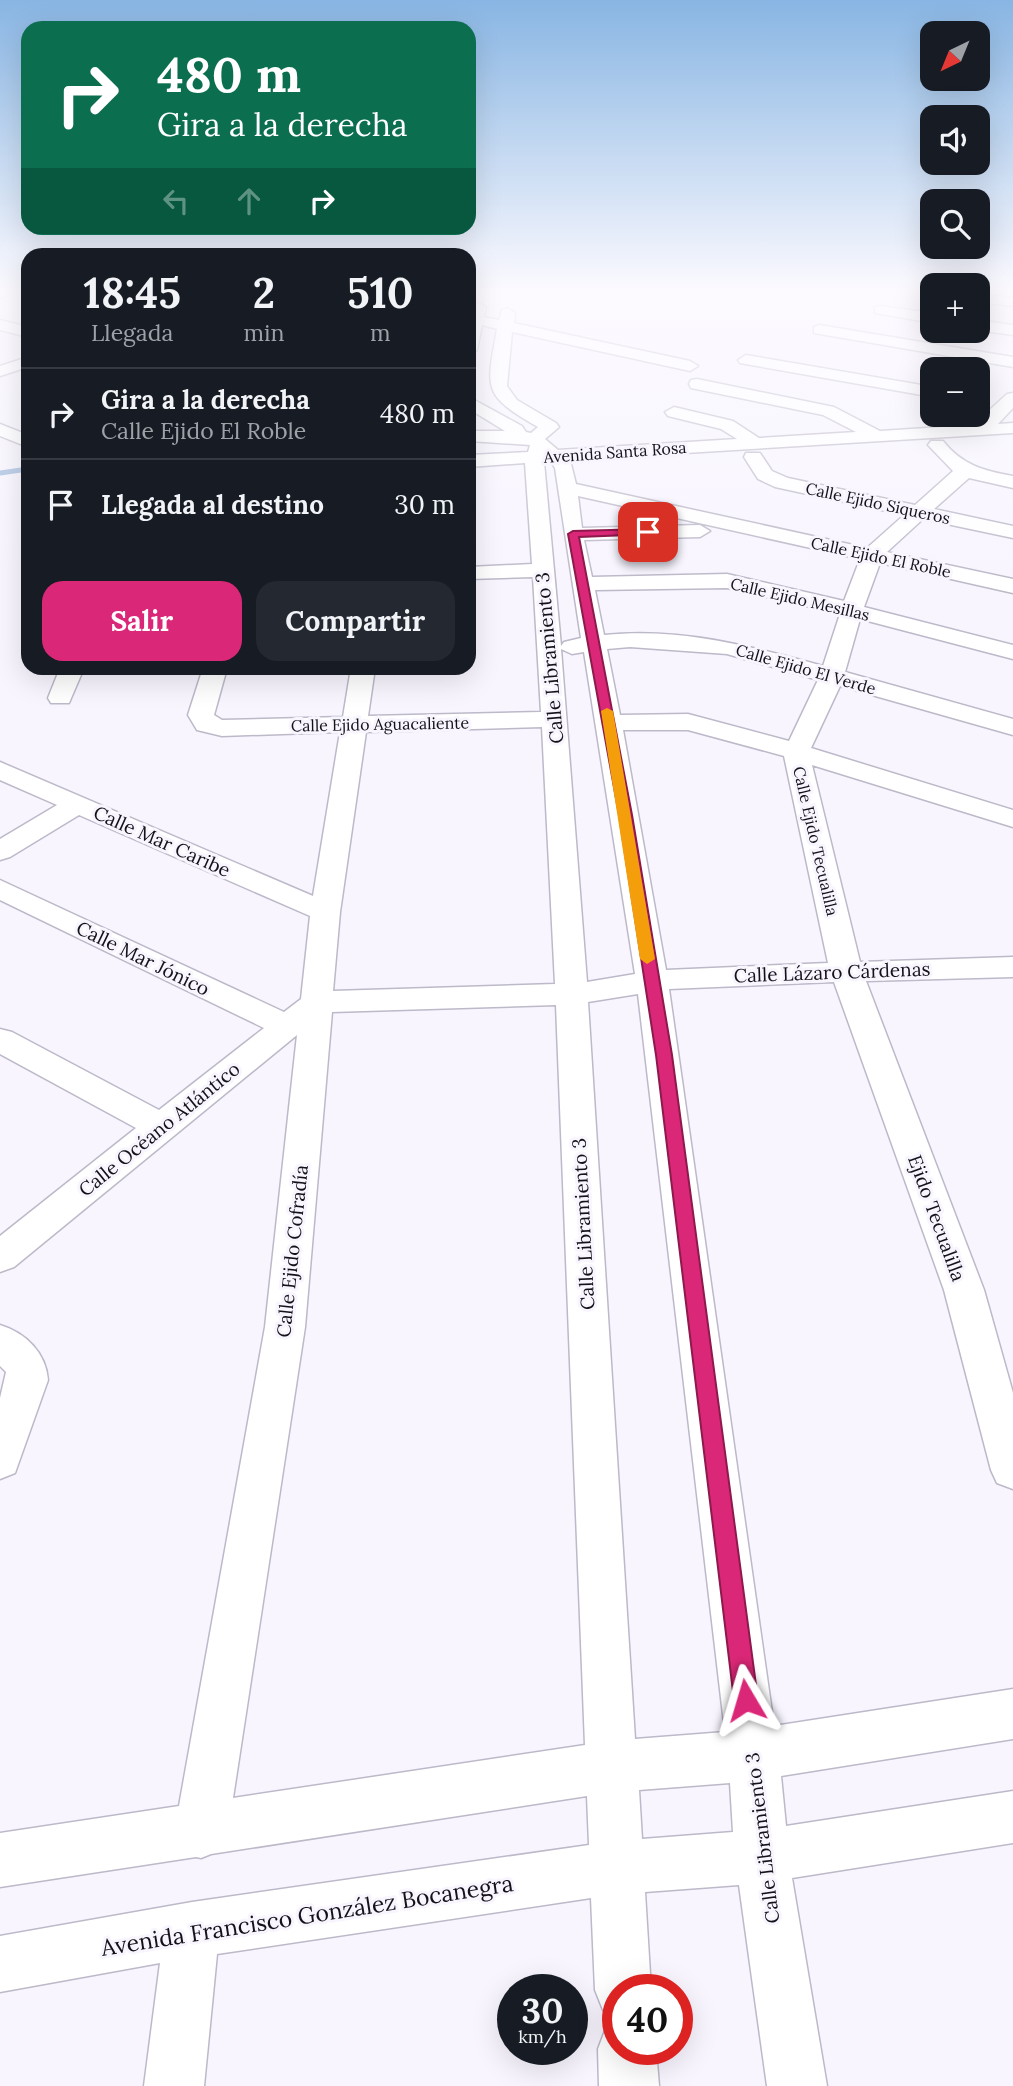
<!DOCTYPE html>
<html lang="es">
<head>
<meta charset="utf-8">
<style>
	body { margin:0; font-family:Lora,serif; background:#242831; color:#f1f3f6; height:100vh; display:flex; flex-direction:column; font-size:26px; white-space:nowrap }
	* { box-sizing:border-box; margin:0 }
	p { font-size:23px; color:#9ea1a6 }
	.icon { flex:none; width:38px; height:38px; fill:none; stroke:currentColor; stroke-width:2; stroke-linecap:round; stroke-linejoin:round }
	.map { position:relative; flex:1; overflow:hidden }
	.details { position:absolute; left:21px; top:248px; width:455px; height:427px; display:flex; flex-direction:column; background:#171b24; border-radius:21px; box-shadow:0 7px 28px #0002 }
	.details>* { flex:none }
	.hud { position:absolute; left:21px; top:21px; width:455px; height:214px; border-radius:21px; box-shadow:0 7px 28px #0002; background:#0b6e4f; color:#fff; overflow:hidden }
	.needle { width:46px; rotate:223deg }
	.tools { position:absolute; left:920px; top:21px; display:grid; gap:14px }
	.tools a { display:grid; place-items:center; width:70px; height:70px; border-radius:14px; background:#171b24; box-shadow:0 7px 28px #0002; font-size:35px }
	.speed { position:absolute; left:497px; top:1974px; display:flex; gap:14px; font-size:35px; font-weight:700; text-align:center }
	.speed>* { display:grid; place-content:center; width:91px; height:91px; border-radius:50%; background:#171b24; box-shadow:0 7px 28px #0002; line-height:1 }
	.speed small { font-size:18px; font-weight:400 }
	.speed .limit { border:10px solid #d22; background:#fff; color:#111 }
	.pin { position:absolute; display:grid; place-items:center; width:60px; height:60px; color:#fff; margin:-30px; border-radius:14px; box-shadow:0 4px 10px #0006 }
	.me { position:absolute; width:77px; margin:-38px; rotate:353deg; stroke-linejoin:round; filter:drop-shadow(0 0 5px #0008) }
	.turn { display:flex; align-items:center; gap:24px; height:147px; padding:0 21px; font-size:32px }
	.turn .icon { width:91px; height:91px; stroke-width:2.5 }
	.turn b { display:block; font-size:49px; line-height:60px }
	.lanes { display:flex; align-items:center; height:66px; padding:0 21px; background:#0003; justify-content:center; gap:35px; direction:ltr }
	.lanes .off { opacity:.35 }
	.eta { display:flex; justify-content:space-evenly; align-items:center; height:119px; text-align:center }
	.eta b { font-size:42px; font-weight:800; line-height:49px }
	.button { display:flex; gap:14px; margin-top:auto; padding:14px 21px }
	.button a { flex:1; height:80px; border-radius:21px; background:#db2777; color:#fff; font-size:28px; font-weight:800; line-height:80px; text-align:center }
	.button a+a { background:#242831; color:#f1f3f6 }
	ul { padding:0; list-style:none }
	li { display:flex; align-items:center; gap:21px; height:91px; padding:0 21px; border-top:2px solid #363941 }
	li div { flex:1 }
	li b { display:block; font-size:26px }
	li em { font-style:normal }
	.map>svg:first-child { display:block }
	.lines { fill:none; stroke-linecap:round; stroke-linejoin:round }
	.stream { stroke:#98b7db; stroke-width:5 }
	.minor-casing { stroke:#bdb9c9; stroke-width:3 }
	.minor { fill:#fff; fill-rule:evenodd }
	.route { fill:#db2777; stroke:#8e194d; stroke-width:2 }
	.slow { fill:#f59e0b }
	.labels { text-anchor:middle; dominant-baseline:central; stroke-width:6; stroke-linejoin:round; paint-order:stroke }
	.far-street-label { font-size:16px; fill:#141218; stroke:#f8f5ff }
	.street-label { font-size:19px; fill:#141218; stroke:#f8f5ff }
	.near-street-label { font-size:23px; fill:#141218; stroke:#f8f5ff }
</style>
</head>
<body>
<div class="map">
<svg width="1013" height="2086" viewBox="0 0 1013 2086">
	<rect width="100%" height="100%" fill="#f8f5ff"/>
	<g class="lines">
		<!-- stream -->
		<path class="stream" d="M0,473L28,469"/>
		<defs>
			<g id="minor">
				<path d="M0,290H22L0,298Z"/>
				<path d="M918,290H933V295L920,293Z"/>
				<path d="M978,294L1013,298V306L978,302Z"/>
				<path d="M479,303L486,307L484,317L499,320L502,310L507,308L515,313L514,323L690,361L698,366L690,371L512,332L507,386L517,400L556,423L559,427L545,439L558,450L737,439L721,429L668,416L665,412L674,407L733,421L759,438L856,432L823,415L691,388L689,384L691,380L697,379L834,407L880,431L973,425L1007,394L1013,393V408L998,424L1013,423V433L570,460L576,484L867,548L904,515L775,487L758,479L744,457L746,453H760L772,471L788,478L915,505L953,471L928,445L931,441H943C962,465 984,471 1013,476V488L969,478L934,509L1013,526V538L923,519L887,552L1013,579V593L880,563L864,607L1013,645V659L860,619L845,672L1013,719V735L840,686L811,748L1013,810V827L812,765L860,962L1013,957V977L866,981L984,1290L1013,1393V1489L997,1483L991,1470L944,1290L834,982L669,989L774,1726L1013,1689V1739L781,1776L786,1826L1013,1791V1843L792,1878L827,2086H767L739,1885L645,1892L651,1990H618V2016L603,2010L595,1990L591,1898L217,1954L204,2086H144L160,1963L0,1992V1936L192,1902L589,1845L587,1796L211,1854L201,1858L196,1857L0,1887V1833L179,1806L265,1327L297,1035L14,1267L0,1272V1236L136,1128L0,1054V1029L12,1032L159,1110L264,1028L0,900V880L284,1012L301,999L310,916L79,815L10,857L0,860V839L57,805L0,780V762L313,896L340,732L222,736L197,730L188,715L203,668H227L214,715L222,720L343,717L351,668H375L368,716L541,712L533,577L469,579V567L532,564L525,463L469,467V455L528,452L530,445L469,441V431H505L469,409V397L522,426L526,432L531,433L538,427C482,395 486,390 497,329L482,325L477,350L469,355V313L474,304ZM544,462H551L555,468L581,638L564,642L561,646ZM578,496L860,559L844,601L727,574L592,577L584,540L700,537L710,531L700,525L582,528ZM727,588L840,614L823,666C750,646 680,627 604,635L595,590ZM630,647L727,654L818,680L789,741L688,714L620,715L607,649ZM561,649L572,654L584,652L635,974L587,982ZM542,727L555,984L333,991L340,912L366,732ZM623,730H688L784,756L828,963L666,970ZM638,994L725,1732L635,1739L588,1002ZM556,1005L585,1745L233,1798L305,1327L332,1012ZM730,1783L733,1832L642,1839L639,1790Z"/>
				<path d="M880,306L933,313V323L875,313V307Z"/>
				<path d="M0,320L28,327V337L0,330Z"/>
				<path d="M978,320L1013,325V335L978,330Z"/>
				<path d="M819,325L1013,357V367L814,333V327Z"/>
				<path d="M746,355L933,387V397L740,363L738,360Z"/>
				<path d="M28,357V367L0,376V366Z"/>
				<path d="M0,424L28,435V447L0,436Z"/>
				<path d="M60,668H84L69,703H51L48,698Z"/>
				<path d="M0,1325C26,1333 46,1353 48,1380L15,1473L0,1479V1398L6,1372L0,1366Z"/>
				<path d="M618,2024V2049H656L659,2086H599L598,2049L606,2028Z"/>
			</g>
		</defs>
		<!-- minor casing -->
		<use href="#minor" class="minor-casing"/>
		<!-- minor -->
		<use href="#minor" class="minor"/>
	</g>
	<!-- sky -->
	<linearGradient id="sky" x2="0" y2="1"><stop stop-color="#88b5e3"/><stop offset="0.5" stop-color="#fcfaff"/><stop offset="1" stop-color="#fcfaff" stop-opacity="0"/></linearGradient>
	<rect width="1013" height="582" fill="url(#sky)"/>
	<!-- route -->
	<path class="route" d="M648,529L652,534L579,537L632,815L672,1055L758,1700L754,1709L746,1712L737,1709L734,1700L656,1055L619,815L568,534L573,531Z"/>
	<!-- slow -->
	<path class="slow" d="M607,708L613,711L655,959L647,964L640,959L601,711Z"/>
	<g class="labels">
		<!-- far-street labels -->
		<g class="far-street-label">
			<text transform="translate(615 452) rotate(-4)">Avenida Santa Rosa</text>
			<text transform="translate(878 503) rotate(12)">Calle Ejido Siqueros</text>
			<text transform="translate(881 557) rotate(12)">Calle Ejido El Roble</text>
			<text transform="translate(800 599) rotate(13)">Calle Ejido Mesillas</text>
			<text transform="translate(806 669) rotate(16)">Calle Ejido El Verde</text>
			<text transform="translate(380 724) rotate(-1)">Calle Ejido Aguacaliente</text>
			<text transform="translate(816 841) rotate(77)">Calle Ejido Tecualilla</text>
		</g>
		<!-- street labels -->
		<g class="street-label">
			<text transform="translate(549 658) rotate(-95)">Calle Libramiento 3</text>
			<text transform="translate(162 841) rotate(24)">Calle Mar Caribe</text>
			<text transform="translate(143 958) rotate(26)">Calle Mar Jónico</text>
			<text transform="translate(832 972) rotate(-2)">Calle Lázaro Cárdenas</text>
			<text transform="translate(159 1129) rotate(-39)">Calle Océano Atlántico</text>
			<text transform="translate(937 1218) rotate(70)">Ejido Tecualilla</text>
			<text transform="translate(583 1224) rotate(-93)">Calle Libramiento 3</text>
			<text transform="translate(292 1251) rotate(-84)">Calle Ejido Cofradía</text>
			<text transform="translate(762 1838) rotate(-97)">Calle Libramiento 3</text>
		</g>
		<!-- near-street labels -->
		<g class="near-street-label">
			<text transform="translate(307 1915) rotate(-9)">Avenida Francisco González Bocanegra</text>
		</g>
	</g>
</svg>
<div class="tools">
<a><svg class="needle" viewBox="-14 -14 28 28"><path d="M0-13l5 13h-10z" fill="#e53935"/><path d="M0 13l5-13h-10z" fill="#9ea1a6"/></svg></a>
<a><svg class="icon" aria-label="sound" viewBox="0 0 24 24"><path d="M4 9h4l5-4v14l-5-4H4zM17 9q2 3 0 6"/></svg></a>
<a><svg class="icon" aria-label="search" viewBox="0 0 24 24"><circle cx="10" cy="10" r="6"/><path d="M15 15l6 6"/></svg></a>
<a>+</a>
<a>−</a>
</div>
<div class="speed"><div>30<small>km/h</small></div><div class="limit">40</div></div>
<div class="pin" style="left:648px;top:532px;background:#d93025"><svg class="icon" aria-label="arrive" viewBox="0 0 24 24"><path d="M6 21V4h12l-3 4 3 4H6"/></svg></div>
<svg class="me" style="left:746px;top:1700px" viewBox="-20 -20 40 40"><path d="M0-17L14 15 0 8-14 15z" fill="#db2777" stroke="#fff" stroke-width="4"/></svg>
<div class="hud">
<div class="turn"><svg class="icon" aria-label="right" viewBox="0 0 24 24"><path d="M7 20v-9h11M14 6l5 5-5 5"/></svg><div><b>480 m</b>Gira a la derecha</div></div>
<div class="lanes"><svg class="icon off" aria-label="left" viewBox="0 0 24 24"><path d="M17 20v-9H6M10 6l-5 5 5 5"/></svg><svg class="icon off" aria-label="ahead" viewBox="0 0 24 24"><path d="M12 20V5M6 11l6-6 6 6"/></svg><svg class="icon" aria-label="right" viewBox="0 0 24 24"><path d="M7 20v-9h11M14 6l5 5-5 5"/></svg></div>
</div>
<section class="details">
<div class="eta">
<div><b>18:45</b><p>Llegada</p></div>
<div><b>2</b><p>min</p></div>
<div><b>510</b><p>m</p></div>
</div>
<ul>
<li><svg class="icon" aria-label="right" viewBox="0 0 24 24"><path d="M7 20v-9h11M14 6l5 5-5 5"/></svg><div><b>Gira a la derecha</b><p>Calle Ejido El Roble</p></div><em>480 m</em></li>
<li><svg class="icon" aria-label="arrive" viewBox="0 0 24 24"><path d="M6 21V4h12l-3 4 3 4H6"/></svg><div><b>Llegada al destino</b></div><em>30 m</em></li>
</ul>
<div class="button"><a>Salir</a><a>Compartir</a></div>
</section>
</div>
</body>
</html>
